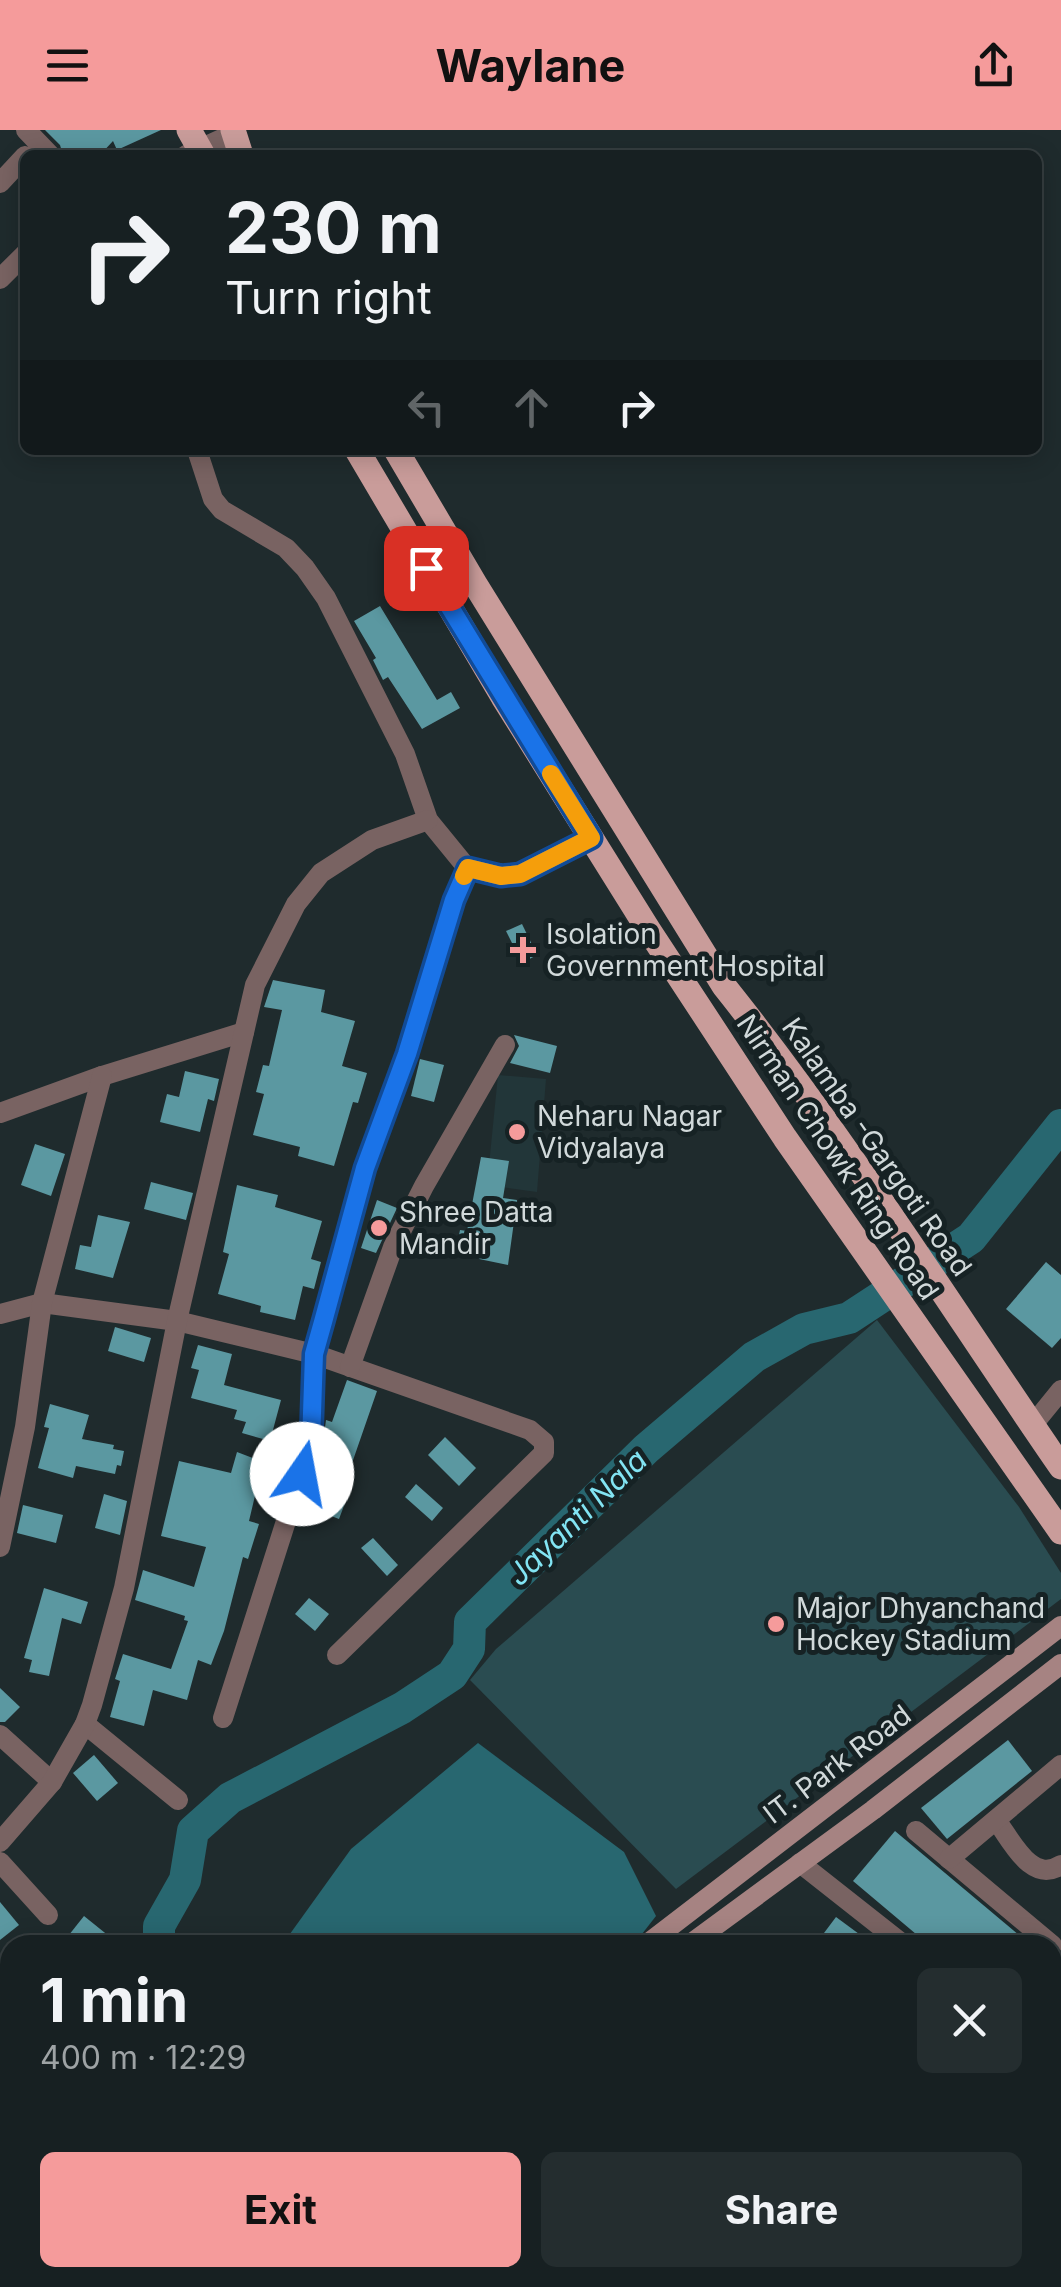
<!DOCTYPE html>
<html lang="en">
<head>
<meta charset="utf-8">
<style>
	body { margin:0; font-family:Inter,sans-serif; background:#242d2f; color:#f1f3f6; height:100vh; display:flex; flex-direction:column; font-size:38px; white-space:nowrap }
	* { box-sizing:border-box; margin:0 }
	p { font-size:32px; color:#9ea3a5 }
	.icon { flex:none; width:55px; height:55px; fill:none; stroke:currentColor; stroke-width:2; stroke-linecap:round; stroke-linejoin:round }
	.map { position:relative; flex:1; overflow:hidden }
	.details { position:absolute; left:0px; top:1805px; width:1062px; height:352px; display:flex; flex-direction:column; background:#172022; border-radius:30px 30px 0 0; box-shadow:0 5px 25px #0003,0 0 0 2px #363e40 }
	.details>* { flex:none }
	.guide { position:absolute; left:20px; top:20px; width:1022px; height:305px; border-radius:15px; box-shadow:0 5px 25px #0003,0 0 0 2px #363e40; background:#172022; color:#f1f3f6; overflow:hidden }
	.pin { position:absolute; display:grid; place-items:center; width:85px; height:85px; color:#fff; margin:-42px; border-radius:20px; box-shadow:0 5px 15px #0006 }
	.me { position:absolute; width:110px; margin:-55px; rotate:12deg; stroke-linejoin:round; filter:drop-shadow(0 0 8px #0008) }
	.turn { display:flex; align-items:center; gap:35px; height:210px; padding:0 40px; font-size:45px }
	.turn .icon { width:130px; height:130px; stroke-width:2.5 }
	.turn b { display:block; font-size:70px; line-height:85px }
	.lanes { display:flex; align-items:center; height:95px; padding:0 40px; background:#0003; justify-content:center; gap:50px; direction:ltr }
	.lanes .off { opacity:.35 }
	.round { display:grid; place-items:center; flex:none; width:105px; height:105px; border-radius:15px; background:#242d2f }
	.overview { display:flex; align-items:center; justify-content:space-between; height:170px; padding:0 40px }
	h1 { font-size:60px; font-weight:700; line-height:75px }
	.cta { display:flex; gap:20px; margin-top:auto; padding:20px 40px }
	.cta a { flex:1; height:115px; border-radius:15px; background:#f59b9b; color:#111; font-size:40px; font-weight:700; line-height:115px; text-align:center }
	.cta a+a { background:#242d2f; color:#f1f3f6 }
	header { display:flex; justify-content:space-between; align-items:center; height:130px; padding:0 40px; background:#f59b9b; color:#111; font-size:45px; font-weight:700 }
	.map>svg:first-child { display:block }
	.built { fill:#223639 }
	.green { fill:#2a4c51 }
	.water { fill:#286770 }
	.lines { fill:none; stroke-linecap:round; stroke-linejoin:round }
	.river { stroke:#286770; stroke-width:32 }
	.building { fill:#5b98a1 }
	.street { stroke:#796362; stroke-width:20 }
	.secondary { stroke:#a68382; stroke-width:20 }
	.primary { stroke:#c99c9a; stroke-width:25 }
	.route-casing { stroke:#114b97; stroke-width:25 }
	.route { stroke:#1a73e8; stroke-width:18 }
	.slow { stroke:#f59e0b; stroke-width:18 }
	.poi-dot { fill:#f59b9b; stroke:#162224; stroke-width:4 }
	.labels { text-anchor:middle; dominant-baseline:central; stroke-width:10; stroke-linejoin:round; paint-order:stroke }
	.poi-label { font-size:28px; fill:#d1d9da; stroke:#162224; text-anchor:start }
	.street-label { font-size:28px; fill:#d1d9da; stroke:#162224 }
	.water-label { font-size:30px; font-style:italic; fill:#82e4f3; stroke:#162224 }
</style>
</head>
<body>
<header><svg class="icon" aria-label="menu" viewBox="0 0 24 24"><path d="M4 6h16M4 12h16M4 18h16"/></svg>Waylane<svg class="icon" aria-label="share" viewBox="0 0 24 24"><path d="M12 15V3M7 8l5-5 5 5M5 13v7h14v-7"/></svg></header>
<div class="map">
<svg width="1061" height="2157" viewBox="0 0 1061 2157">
	<rect width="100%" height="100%" fill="#1f2b2d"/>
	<!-- built -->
	<path class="built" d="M498,945L546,949L537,1062L487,1055Z"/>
	<!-- green -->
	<g class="green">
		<path d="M877,1190L1019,1377L1061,1443V1469L676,1759L470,1550L496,1519Z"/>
		<path d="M368,2148H628L621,2157H380Z"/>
	</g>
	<!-- water -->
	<path class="water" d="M478,1613L624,1722L656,1786L635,1813L282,1815L351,1719Z"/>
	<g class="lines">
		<!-- river -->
		<g class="river">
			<path d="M159,1815V1796L185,1750L193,1701L230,1668L402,1578L452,1545L469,1519L470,1492L646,1319L754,1227L804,1199L849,1188L971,1108L1061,995"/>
			<path d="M0,1950H10"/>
		</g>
	</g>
	<!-- building -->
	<g class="building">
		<path d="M45,0H161L117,20L113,11L100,25H63L60,15Z"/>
		<path d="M380,476L437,570L451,562L460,578L422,599L388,547L383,550L373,530L376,528L354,491Z"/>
		<path d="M522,794L537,825L522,833L506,801Z"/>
		<path d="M273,850L325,860L321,882L355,891L342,936L367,943L358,973L353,972L334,1036L298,1026L300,1017L253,1005L264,964L256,962L263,935L269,936L282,880L264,877Z"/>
		<path d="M514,905L557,916L550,943L510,933L519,916Z"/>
		<path d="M420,929L444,935L434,972L411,966Z"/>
		<path d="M185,941L219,949L214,971L208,969L200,1002L160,992L167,964L179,967Z"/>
		<path d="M35,1014L65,1024L51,1066L21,1055Z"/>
		<path d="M481,1027L509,1031L503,1068L517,1070L508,1135L455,1124L460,1100L467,1101Z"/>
		<path d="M151,1052L193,1063L186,1090L144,1079Z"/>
		<path d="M237,1055L278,1065L275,1077L322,1091L311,1129L321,1132L314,1159L303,1156L295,1190L260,1182L261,1176L218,1164L229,1124L223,1122Z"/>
		<path d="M377,1070L397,1078L376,1123L361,1118Z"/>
		<path d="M98,1085L130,1092L113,1148L75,1139L80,1115L91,1117Z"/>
		<path d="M1046,1132L1061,1145V1208L1052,1218L1006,1179Z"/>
		<path d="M115,1197L151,1208L144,1232L108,1221Z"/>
		<path d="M198,1215L232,1224L224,1255L281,1270L270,1311L242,1303L246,1292L234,1289L237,1280L191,1268L199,1240L191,1238Z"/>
		<path d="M347,1250L377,1261L351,1336L321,1327L326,1290L332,1292Z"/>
		<path d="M50,1274L89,1285L82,1309L114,1315L113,1319L124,1321L121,1336L117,1335L115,1344L76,1336L73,1348L38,1338L49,1298L44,1297Z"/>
		<path d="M445,1307L476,1338L459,1356L428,1325Z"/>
		<path d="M237,1322L263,1332L249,1391L259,1394L248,1429L243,1427L224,1501L211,1535L198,1530L187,1570L153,1560L144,1596L110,1587L120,1551L115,1549L123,1524L171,1539L188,1491L184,1490L185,1486L135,1470L143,1440L194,1457L206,1417L161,1406L179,1331L231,1343Z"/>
		<path d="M314,1352L348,1365L339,1389L305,1376Z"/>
		<path d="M416,1354L443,1378L432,1391L405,1367Z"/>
		<path d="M104,1364L127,1371L120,1405L95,1398Z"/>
		<path d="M23,1375L63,1385L56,1413L17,1403Z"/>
		<path d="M373,1408L398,1435L387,1446L361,1418Z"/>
		<path d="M44,1458L88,1472L81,1494L62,1488L49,1546L29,1542L32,1530L24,1528Z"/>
		<path d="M309,1468L329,1484L315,1501L295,1484Z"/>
		<path d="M0,1558L20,1577L5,1592H0Z"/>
		<path d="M1008,1610L1032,1641L947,1709L921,1678Z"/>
		<path d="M94,1625L118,1653L97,1671L73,1643Z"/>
		<path d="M895,1701L1019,1805L1011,1815H929L853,1751Z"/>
		<path d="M0,1772L19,1795L0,1810Z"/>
		<path d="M84,1786L120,1815H61Z"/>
		<path d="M836,1787L874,1815H815Z"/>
	</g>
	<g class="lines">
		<!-- street -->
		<g class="street">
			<path d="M26,0L50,25"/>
			<path d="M186,25L235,3"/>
			<path d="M0,53L25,26"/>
			<path d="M0,149L25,124"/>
			<path d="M197,320L213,369L222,380L286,418L305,438L326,468L405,624L428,690L468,739L501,746L520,744L591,707"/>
			<path d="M0,983L102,946L244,902"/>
			<path d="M0,1184L42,1173L177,1191L314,1224L530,1300L544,1312V1323L337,1525"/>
			<path d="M350,1237L393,1117L424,1056L505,915"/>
			<path d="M1031,1297L1061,1260"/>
			<path d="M0,1417L25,1297L42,1173L102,946"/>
			<path d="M223,1588L311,1313L314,1224L365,1038L407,924L454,770L468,739"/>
			<path d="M85,1594L178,1670"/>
			<path d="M0,1605L52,1652"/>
			<path d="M996,1690C1012,1711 1031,1754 1061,1735"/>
			<path d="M916,1701L1052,1815"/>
			<path d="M0,1712L52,1652L85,1594L92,1575L124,1458L177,1191L255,855L296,774L321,743L372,710L428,690"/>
			<path d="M949,1729L1061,1635"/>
			<path d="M0,1732L48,1785"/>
			<path d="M800,1733L904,1815"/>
			<path d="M1052,1875L1061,1874"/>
			<path d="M1052,2070L1061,2074"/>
			<path d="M796,2148L809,2157"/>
			<path d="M1051,2148L1061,2154"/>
			<path d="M644,2157L650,2148"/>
			<path d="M820,2157L827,2148"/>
		</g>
		<!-- secondary -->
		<g class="secondary">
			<path d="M646,1815L1061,1496"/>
			<path d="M689,1815L873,1680L1061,1534"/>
			<path d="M1052,1987L1061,1982"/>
			<path d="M215,2157L226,2148"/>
			<path d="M263,2157L274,2148"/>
			<path d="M910,2157L916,2148"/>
		</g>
		<!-- primary -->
		<g class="primary">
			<path d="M189,0L203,25"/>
			<path d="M233,0L241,25"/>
			<path d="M357,320L503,567L648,799L785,1008L1061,1402"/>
			<path d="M396,320L475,454L724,856C846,1009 950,1176 1061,1337"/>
		</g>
	</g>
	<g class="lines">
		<defs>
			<path id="route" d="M302,1344L311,1313L314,1224L323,1192L365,1038L407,924L454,770L468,738L501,746L520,744L591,708L426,438"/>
		</defs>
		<!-- route casing -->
		<use href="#route" class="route-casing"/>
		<!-- route -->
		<use href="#route" class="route"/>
		<!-- slow -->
		<path class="slow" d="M464,746L468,738L501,746L520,744L591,708L551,644"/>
	</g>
	<!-- markers -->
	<g class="poi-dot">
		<path d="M518 805h10v10h10v10h-10v10h-10v-10h-10v-10h10z"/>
		<circle cx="517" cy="1002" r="10"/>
		<circle cx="379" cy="1098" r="10"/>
		<circle cx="776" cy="1494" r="10"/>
	</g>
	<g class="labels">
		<!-- poi labels -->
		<g class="poi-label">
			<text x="546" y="804">Isolation<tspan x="546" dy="32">Government Hospital</tspan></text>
			<text x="537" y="986">Neharu Nagar<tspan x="537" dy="32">Vidyalaya</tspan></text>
			<text x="399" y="1082">Shree Datta<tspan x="399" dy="32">Mandir</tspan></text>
			<text x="796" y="1478">Major Dhyanchand<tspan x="796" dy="32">Hockey Stadium</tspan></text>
		</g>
		<!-- street labels -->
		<g class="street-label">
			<text transform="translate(877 1017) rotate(55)">Kalamba -Gargoti Road</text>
			<text transform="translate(838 1027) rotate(56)">Nirman Chowk Ring Road</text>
			<text transform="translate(837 1634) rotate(-37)">IT. Park Road</text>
		</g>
		<!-- water labels -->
		<g class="water-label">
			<text transform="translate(577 1387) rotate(-44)">Jayanti Nala</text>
		</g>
	</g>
</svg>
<div class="pin" style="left:426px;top:438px;background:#d93025"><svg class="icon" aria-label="arrive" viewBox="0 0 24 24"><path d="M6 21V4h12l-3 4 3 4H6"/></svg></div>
<svg class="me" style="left:302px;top:1344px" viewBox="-20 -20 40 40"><circle r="19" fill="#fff"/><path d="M0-13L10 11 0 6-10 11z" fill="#1a73e8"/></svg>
<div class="guide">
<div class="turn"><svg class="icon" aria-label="right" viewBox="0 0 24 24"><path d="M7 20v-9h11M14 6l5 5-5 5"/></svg><div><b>230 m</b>Turn right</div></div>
<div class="lanes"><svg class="icon off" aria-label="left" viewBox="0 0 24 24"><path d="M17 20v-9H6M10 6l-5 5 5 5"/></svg><svg class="icon off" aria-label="ahead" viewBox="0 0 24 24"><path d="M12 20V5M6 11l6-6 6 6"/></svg><svg class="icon" aria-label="right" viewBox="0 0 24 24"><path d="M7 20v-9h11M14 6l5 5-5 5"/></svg></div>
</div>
<section class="details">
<div class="overview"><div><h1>1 min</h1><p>400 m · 12:29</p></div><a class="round"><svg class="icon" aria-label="close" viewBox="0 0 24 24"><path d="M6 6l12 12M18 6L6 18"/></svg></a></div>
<div class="cta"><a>Exit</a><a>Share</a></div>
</section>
</div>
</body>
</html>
